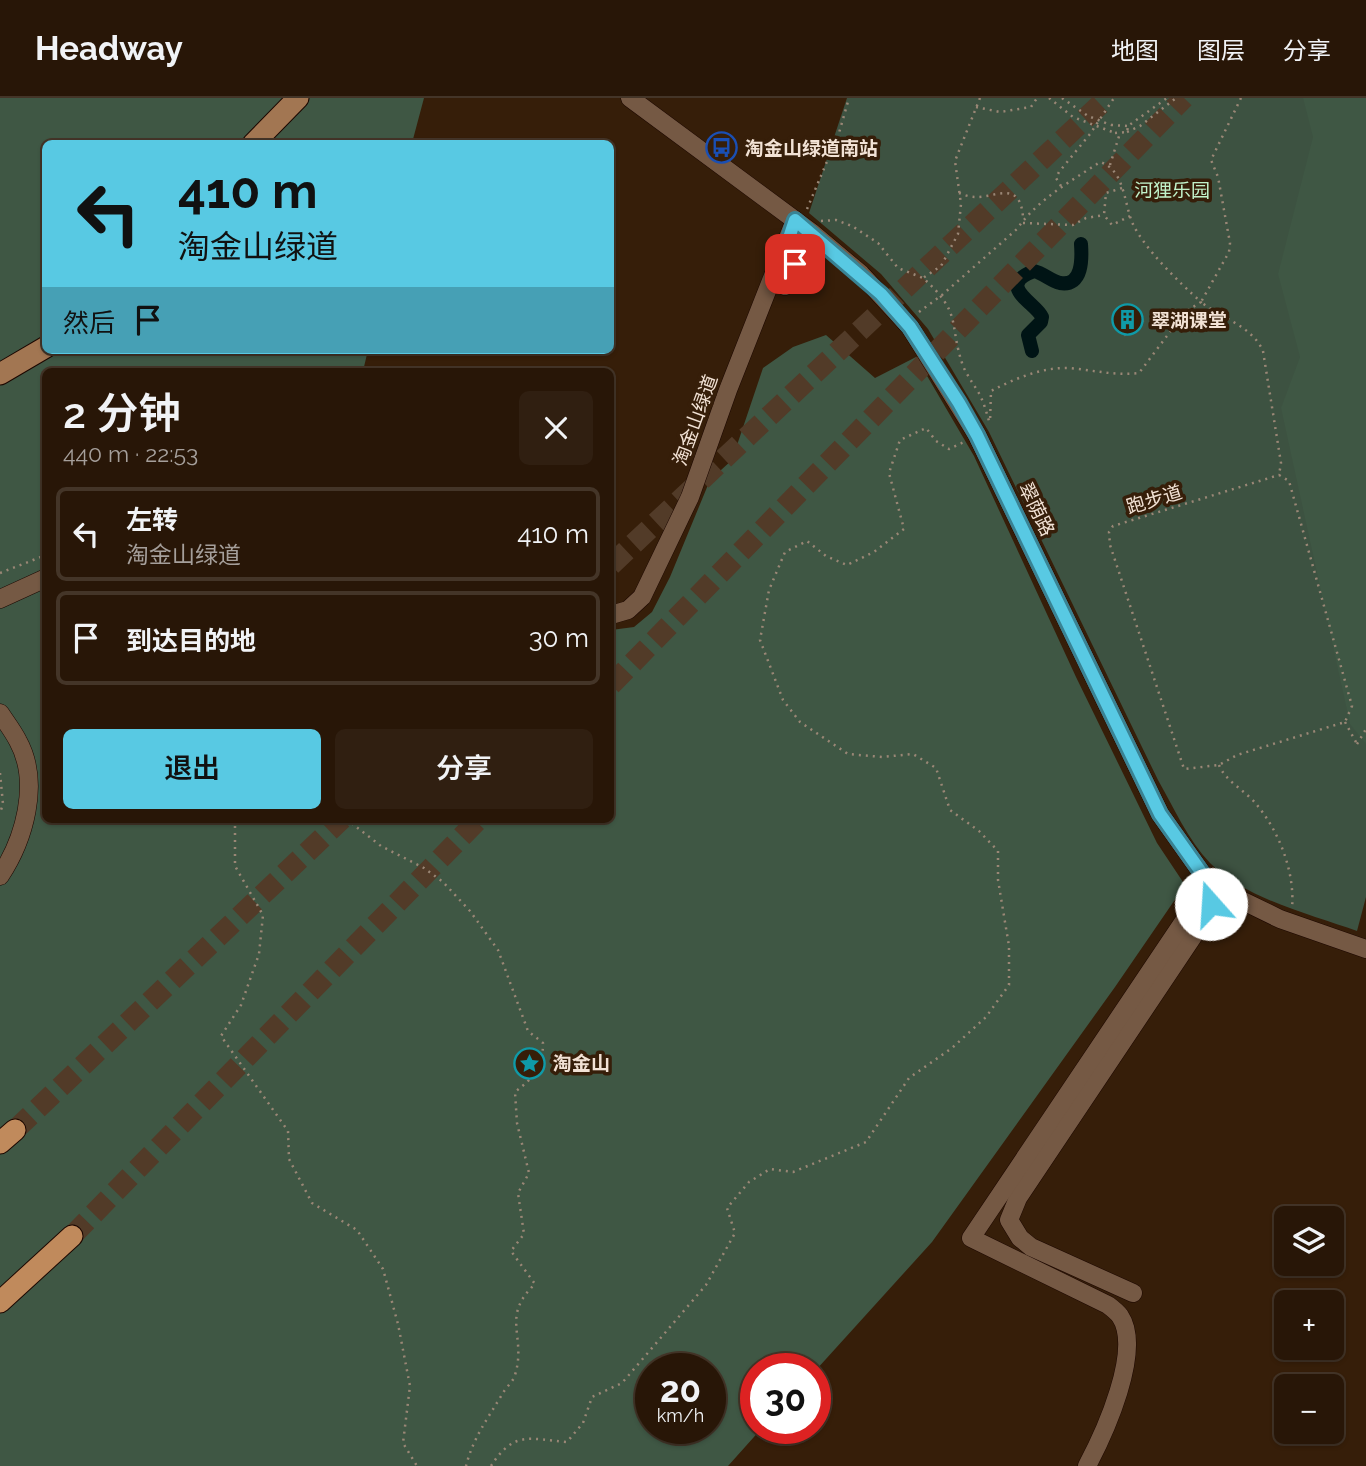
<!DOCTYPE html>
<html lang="zh">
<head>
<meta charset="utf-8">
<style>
	body { margin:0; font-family:Raleway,"Noto Sans SC",sans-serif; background:#301f11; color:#f1f3f6; height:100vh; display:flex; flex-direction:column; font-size:26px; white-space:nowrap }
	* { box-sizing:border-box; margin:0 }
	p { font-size:23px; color:#a59f9b }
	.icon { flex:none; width:38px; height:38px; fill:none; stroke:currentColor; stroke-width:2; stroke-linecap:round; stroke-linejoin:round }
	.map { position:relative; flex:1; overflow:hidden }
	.panel { position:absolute; left:42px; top:270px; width:572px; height:455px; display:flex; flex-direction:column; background:#281607; border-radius:10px; box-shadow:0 2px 5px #0004,0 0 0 2px #443528 }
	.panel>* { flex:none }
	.guide { position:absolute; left:42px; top:42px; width:572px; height:214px; border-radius:10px; box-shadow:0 2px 5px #0004,0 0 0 2px #443528; background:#58c9e3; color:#111; overflow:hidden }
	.tools { position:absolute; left:1274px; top:1108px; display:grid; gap:14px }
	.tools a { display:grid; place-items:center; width:70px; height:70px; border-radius:10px; background:#281607; box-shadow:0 2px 5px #0004,0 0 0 2px #443528; font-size:35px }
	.speed { position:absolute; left:635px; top:1255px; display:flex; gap:14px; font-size:35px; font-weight:700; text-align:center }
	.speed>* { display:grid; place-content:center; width:91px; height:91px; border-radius:50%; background:#281607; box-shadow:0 2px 5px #0004,0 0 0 2px #443528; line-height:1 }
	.speed small { font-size:18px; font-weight:400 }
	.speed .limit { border:10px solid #d22; background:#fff; color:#111 }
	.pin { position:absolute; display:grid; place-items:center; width:60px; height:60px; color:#fff; margin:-30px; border-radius:14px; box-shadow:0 4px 10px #0006 }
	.me { position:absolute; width:77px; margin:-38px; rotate:341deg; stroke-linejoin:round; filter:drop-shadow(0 0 5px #0008) }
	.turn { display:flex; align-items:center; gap:24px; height:147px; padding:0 21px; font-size:32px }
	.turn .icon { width:91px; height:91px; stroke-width:2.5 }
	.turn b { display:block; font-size:49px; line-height:60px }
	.then { display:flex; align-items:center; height:66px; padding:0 21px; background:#0003; gap:14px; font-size:26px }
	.round { display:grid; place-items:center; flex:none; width:74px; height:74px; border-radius:10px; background:#301f11 }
	.headline { display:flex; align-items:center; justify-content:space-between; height:119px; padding:0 21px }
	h1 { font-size:42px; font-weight:600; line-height:52px }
	.action { display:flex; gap:14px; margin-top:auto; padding:14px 21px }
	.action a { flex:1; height:80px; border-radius:10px; background:#58c9e3; color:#111; font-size:28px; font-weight:600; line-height:80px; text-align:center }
	.action a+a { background:#301f11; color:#f1f3f6 }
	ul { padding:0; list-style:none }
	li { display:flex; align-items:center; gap:21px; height:94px; margin:0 14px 10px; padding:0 7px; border:4px solid #443528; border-radius:10px }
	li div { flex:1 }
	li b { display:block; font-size:26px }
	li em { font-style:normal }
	header { display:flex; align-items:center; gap:42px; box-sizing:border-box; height:98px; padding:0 35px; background:#281607; border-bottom:2px solid #443528 }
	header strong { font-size:33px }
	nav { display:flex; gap:38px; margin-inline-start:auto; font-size:24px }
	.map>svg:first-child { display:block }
	.green { fill:#3d5241 }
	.forest { fill:#3f5744; fill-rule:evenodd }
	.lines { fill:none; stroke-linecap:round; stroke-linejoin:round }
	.canal { stroke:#001415; stroke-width:14 }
	.building { fill:#513722; stroke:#7c604a; stroke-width:2 }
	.highway-tunnel { stroke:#523b28; stroke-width:21; stroke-dasharray:21 10; stroke-linecap:butt }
	.minor-casing { stroke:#1c0700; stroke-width:19 }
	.major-casing { stroke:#1c0700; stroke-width:23 }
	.highway-casing { stroke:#1c0700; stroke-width:23 }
	.path { stroke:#9a8776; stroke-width:2.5; stroke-dasharray:2 5; stroke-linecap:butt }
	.minor { stroke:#755944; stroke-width:18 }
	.major { stroke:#a27652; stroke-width:21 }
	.highway { stroke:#c08a5c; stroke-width:21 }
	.path-bridge { stroke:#9a8776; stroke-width:2.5; stroke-dasharray:2 5; stroke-linecap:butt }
	.route-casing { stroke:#398394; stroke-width:18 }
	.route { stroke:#58c9e3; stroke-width:12 }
	.labels { text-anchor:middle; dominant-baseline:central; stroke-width:7; stroke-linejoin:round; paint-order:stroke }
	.poi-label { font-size:19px; font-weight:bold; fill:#f2e2d5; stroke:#361e09; text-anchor:start }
	.park-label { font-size:19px; fill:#c1f2ca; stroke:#361e09 }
	.street-label { font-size:19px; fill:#f2e2d5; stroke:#361e09 }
</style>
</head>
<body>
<header>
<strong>Headway</strong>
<nav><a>地图</a><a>图层</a><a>分享</a></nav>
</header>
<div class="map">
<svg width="1366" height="1368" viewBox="0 0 1366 1368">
	<rect width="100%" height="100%" fill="#361e09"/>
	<!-- green -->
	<path class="green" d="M847,0H1366V799L1357,833C1312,817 1244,800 1210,765C1188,742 1174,710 1158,682L989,334L928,231L881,176L809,115Z"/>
	<!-- forest -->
	<g class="forest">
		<path d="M0,0H424L412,45L46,46V252H368L363,273H46V721H611V532L634,529L652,514L670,479L710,382L732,362L763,270L793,249L826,237L875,280L916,259L974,358L1076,579L1157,745L1185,787L1115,889L932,1144L816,1272L756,1270V1330H762L728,1368H0ZM651,1270H710V1330H651Z"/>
		<path d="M1303,0H1366V646L1350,626L1281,310L1300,259L1278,176L1313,39Z"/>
	</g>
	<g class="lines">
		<!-- canal -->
		<path class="canal" d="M1032,253L1028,237L1041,224L1042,219C1036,205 995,188 1034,173C1043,175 1051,183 1060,185C1083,189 1082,160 1081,146"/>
	</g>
	<!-- building -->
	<path class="building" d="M1132,207L1143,223L1125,237L1113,221Z"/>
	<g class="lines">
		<!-- highway-tunnel -->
		<g class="highway-tunnel">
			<path d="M611,467L1107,0"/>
			<path d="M611,587L1184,0"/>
			<path d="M15,1032L342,721"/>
			<path d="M72,1138L479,721"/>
		</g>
		<defs>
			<g id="minor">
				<path d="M630,0L811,134L861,176L910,229L977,337L1160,716L1206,781L1241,802L1280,821L1366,851"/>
				<path d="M785,152L792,157L795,166L785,188"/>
				<path d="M0,501L46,480"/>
				<path d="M611,517L628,512L642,499L690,399L728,292L795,122"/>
				<path d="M0,615C6,624 13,633 18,643C41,685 24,742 0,778"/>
				<path d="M1133,1195L1031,1149L1020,1140L1009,1122L1018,1100L1192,840L1211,806L1206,781"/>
				<path d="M1087,1368C1104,1336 1143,1252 1120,1218C1117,1214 1112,1210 1108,1207L971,1140L1194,808L1206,781"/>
			</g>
			<g id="major">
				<path d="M253,46L298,0"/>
				<path d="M0,276L46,249"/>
			</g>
			<g id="highway">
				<path d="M0,1045L15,1032"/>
				<path d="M0,1204L72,1138"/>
			</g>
		</defs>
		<!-- minor casing -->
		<use href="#minor" class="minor-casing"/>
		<!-- major casing -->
		<use href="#major" class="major-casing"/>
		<!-- highway casing -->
		<use href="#highway" class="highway-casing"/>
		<!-- path -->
		<g class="path">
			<path d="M980,0L955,63L961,106L958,136L941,168L923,180C963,216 948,224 963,268C967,277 972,284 977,292C983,301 986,313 989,323"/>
			<path d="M1241,0L1211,62L1218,79L1230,145L1229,154L1201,204C1221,220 1252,228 1263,253L1281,365L1279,377"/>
			<path d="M976,9L1000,14L1031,9L1037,0"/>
			<path d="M1111,27L1128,28"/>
			<path d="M1127,34L1140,28L1176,0"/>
			<path d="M1115,35L1127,34L1128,28L1167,0"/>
			<path d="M1110,67L1120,35"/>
			<path d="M1061,88L1056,80L1059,74L1090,36L1114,0"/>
			<path d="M1122,90L1106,95L1104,117L1112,127L1130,118"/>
			<path d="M959,95C964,97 970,99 975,99C995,100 1020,81 1023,119"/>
			<path d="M807,111L839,35L849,0"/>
			<path d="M821,123L836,122L852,128L878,145L898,170L923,180"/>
			<path d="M1023,125L1073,127L1086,120L1104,117"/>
			<path d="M919,214L942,197L1017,131C1038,101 1070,84 1100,64C1124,71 1124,104 1132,124C1144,151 1179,184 1201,204L1185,214L1139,275C1115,278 1093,272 1069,270C1042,269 1014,281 991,293L990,325"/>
			<path d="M1279,377L1289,383L1352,608L1345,624L1237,657L1219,667L1184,671L1110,447L1109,434L1113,428Z"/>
			<path d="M0,475L46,457"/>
			<path d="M1345,624L1357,646"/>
			<path d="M1357,646L1366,631"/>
			<path d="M1219,667C1225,683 1246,693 1257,707C1280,735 1295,775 1292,810"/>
			<path d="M0,675L3,706L0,715"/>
			<path d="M235,721V768L263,817L259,856L241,907L221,938L288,1033L289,1061L312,1105L357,1132L383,1171L398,1226L410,1288L403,1345L417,1368"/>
			<path d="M346,721L381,748L424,770L443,784L470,813L498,852L528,933L543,945C543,970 534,979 515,994L517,1025L529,1075L518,1095L524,1136L511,1153L535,1186C500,1219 527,1238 515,1277C513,1284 506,1289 503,1295C488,1320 473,1340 466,1368"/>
			<path d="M491,1368C514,1332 530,1341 567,1344L583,1325L592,1299L622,1285L706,1187L735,1135L727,1110L749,1084L770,1071L793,1074L866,1044L909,980L952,950L986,919L1009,887V848L998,782V753L979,733L950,712L936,670L913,656L882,659L848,656L800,624L783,602L760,542L769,492L785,454L807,443L826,458L847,467L874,454L904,431L889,375L900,342L926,330L936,343L949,351L964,344"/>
		</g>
		<!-- minor -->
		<use href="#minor" class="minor"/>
		<!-- major -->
		<use href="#major" class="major"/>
		<!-- highway -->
		<use href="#highway" class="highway"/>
		<!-- path-bridge -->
		<g class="path-bridge">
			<path d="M1049,0L1073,19L1115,35"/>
			<path d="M1062,0L1088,18L1111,27"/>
		</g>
	</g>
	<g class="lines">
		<defs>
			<path id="route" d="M795,166L785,152L795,122L881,196L910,229L959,305L977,337L1160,716L1206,781L1211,806"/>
		</defs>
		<!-- route casing -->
		<use href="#route" class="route-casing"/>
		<!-- route -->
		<use href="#route" class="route"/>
	</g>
	<!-- icons -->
	<defs>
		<symbol id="bus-ring" viewBox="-11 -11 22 22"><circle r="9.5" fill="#361e09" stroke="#1a4fb4" stroke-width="1.5"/><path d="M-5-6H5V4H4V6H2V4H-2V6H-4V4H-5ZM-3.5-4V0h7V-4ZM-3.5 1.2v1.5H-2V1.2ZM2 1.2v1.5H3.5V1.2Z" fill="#1a4fb4"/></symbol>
		<symbol id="building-ring" viewBox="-11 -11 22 22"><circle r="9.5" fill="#361e09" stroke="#0f9aa8" stroke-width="1.5"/><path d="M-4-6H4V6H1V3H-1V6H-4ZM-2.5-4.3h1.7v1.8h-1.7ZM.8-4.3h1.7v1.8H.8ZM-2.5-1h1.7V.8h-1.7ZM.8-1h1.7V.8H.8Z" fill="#0f9aa8"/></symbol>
		<symbol id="sight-ring" viewBox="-11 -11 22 22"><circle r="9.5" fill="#361e09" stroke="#0f9aa8" stroke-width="1.5"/><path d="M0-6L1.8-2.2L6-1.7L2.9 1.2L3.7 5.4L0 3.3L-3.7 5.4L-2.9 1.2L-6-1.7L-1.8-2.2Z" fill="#0f9aa8"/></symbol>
	</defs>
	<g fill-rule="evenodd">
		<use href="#bus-ring" x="704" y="32" width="35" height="35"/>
		<use href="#building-ring" x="1110" y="204" width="35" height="35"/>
		<use href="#sight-ring" x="512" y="948" width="35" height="35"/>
	</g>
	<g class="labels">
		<!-- poi labels -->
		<g class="poi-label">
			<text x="745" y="50">淘金山绿道南站</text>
			<text x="1151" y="222">翠湖课堂</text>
			<text x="553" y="965">淘金山</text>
		</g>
		<!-- park labels -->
		<g class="park-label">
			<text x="1172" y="92">河狸乐园</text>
		</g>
		<!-- street labels -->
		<g class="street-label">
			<text transform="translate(695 322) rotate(-70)">淘金山绿道</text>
			<text transform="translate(1154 401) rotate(-17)">跑步道</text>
			<text transform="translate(1037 411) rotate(64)">翠荫路</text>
		</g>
	</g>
</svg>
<div class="tools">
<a><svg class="icon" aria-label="layers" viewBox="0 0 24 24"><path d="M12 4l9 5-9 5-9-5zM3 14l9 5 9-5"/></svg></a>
<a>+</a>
<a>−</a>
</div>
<div class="speed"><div>20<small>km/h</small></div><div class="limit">30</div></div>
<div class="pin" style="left:795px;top:166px;background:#d93025"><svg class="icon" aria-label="arrive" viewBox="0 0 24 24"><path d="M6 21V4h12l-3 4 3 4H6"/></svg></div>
<svg class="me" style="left:1211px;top:806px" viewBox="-20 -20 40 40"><circle r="19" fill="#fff"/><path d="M0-13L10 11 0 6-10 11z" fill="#58c9e3"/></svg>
<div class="guide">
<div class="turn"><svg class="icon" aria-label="left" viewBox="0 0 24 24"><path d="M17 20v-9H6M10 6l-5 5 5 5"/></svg><div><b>410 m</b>淘金山绿道</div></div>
<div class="then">然后<svg class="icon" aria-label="arrive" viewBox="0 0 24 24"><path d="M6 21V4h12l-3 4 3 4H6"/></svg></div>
</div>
<section class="panel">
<div class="headline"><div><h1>2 分钟</h1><p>440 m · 22:53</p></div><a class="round"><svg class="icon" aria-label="close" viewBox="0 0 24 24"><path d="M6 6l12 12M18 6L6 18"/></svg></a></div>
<ul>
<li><svg class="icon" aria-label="left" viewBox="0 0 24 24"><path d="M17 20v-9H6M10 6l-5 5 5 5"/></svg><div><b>左转</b><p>淘金山绿道</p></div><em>410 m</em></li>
<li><svg class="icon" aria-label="arrive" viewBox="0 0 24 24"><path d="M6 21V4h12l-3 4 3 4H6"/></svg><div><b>到达目的地</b></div><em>30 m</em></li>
</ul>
<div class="action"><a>退出</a><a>分享</a></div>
</section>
</div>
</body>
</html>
